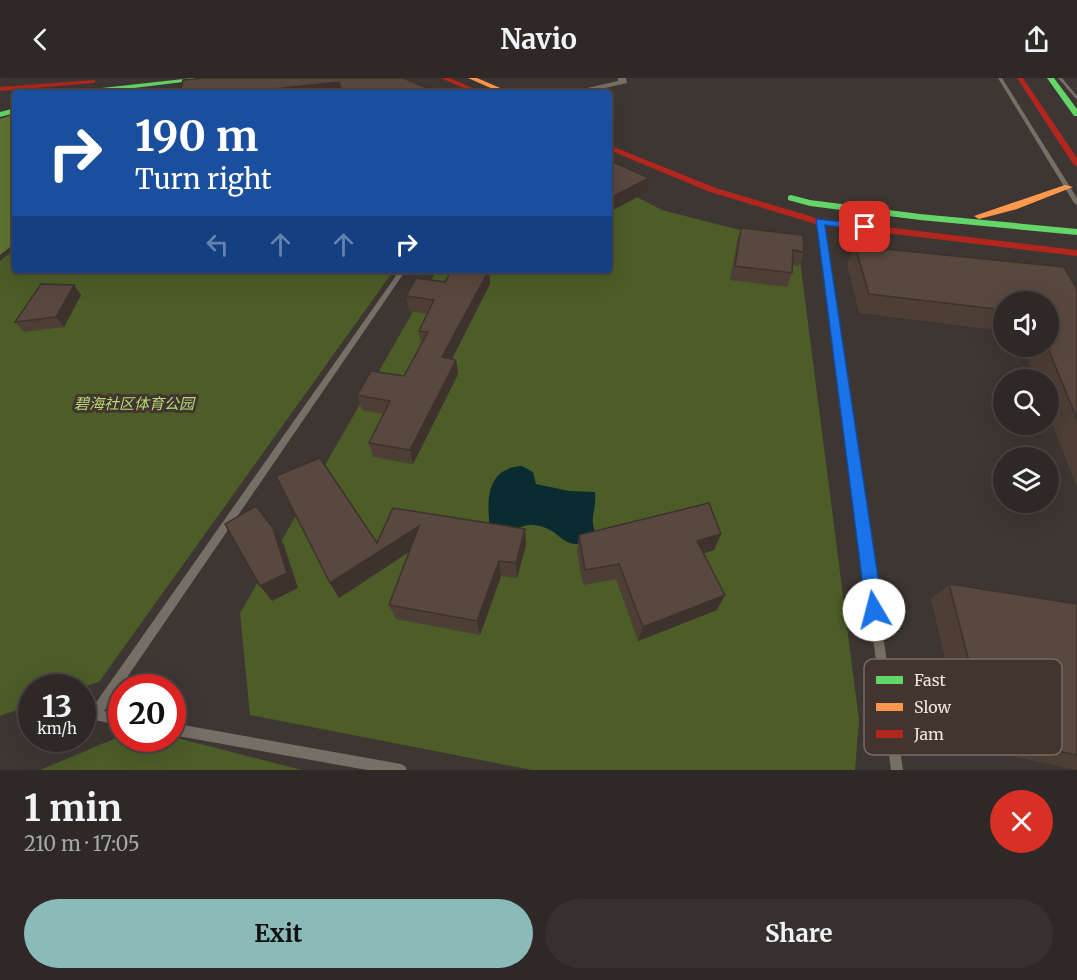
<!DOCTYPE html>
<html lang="en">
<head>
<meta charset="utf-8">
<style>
	body { margin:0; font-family:Merriweather,"Noto Sans SC",serif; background:#36302e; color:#f1f3f6; height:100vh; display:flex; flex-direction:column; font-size:22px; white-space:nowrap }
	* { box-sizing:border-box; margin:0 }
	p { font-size:20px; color:#a7a6a7 }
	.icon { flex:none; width:33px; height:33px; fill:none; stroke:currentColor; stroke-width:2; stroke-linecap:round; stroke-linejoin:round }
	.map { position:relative; height:692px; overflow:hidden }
	.sheet { display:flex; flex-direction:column; background:#2e2826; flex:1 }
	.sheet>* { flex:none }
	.top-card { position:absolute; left:12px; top:12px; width:600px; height:183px; border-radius:6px; box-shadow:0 6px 24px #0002,0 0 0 2px #494443; background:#1a4fa0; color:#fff; overflow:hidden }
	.buttons { position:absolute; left:993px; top:213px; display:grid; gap:12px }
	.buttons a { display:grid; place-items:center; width:66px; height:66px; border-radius:50%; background:#2e2826; box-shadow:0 6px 24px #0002,0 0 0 2px #494443; font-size:30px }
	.speed { position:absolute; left:18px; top:596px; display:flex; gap:12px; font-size:30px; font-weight:700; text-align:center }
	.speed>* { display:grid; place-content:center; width:78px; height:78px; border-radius:50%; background:#2e2826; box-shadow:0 6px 24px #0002,0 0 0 2px #494443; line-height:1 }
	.speed small { font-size:15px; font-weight:400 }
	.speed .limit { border:9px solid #d22; background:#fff; color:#111 }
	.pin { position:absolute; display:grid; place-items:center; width:51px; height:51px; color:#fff; margin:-26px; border-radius:12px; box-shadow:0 3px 9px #0006 }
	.me { position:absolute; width:66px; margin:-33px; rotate:352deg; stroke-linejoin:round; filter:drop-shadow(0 0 4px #0008) }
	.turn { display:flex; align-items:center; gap:21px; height:126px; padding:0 24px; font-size:27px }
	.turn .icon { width:78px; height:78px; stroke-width:2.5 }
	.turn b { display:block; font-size:42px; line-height:51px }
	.lanes { display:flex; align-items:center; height:57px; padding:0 24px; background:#0003; justify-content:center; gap:30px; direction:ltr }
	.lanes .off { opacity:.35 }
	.round { display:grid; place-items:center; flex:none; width:63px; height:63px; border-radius:32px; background:#36302e }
	.summary { display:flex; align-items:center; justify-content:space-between; height:102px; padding:0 24px }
	h1 { font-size:36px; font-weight:700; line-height:45px }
	.button { display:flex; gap:12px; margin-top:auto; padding:12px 24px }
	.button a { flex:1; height:69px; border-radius:36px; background:#8bbbb9; color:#111; font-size:24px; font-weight:700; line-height:69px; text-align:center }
	.button a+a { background:#36302e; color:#f1f3f6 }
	header { display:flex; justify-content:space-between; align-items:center; height:78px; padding:0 24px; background:#2e2826; font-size:27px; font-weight:700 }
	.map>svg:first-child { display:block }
	.green { fill:#4c5d28 }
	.forest { fill:#607535 }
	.water { fill:#0a2c31 }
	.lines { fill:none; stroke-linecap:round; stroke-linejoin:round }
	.lane { fill:#756f66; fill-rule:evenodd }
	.street { fill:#756f66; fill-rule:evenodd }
	.fast { fill:#63d668; fill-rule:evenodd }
	.slow { fill:#ff974d; fill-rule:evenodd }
	.jam { fill:#b3261e; fill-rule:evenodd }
	.wall { fill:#4d3e36 }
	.shaded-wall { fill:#3e322c }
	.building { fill:#59483f; stroke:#3e322c; stroke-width:1.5 }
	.route { fill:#1a73e8; stroke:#114b97; stroke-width:1.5 }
	.labels { text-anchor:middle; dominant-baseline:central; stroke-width:6; stroke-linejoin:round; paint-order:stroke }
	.park-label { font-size:15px; font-style:italic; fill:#b6db76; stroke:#42342e }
	.key { fill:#42342e; stroke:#756963; stroke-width:1.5 }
	.key-label { font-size:16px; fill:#ede4e0 }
</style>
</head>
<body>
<header><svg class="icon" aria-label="back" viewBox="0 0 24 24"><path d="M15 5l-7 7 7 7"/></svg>Navio<svg class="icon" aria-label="share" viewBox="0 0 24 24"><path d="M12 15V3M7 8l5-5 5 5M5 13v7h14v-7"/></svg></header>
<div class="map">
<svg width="1077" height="692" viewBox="0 0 1077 692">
	<rect width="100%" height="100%" fill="#3e3632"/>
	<!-- green -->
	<g class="green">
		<path d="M609,105L662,132L798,167L859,642L855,692H532L250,637L240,535L437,192H609Z"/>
		<path d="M15,171V192H394L99,604L83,609H32L31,627L0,638V183Z"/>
		<path d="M121,658L122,660L173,659L302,692H40Z"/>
	</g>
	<!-- forest -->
	<path class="forest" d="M15,36V165L0,177V41Z"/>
	<!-- water -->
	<path class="water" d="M522,388L533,394L536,406L569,413L595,414C597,437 586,441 600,462C556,476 566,450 533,447C527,446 520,450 514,451C506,453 498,452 490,451C487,424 485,390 522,388Z"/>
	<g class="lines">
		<!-- lane -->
		<g class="lane">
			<path d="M998,0H1002L1077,120V127L1074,125Z"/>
			<path d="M1058,0H1062L1077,18V22Z"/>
			<path d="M819,142L822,144L903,692H891L816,144Z"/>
			<path d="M400,192H406L104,633L122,636V648L90,641L88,637L90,633Z"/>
			<path d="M172,645L401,686L405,688L407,692H367L172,657Z"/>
		</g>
		<!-- street -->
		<path class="street" d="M618,0H626L627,5L583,15H565L618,3Z"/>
		<!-- fast -->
		<g class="fast">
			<path d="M193,0H215L94,15H70L74,13Z"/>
			<path d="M1047,0H1054L1077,31V38H1074Z"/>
			<path d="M15,30V35L0,39V34Z"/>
			<path d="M791,117L810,122L920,136L1077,151V157L920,142L810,128L788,122V118Z"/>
		</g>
		<!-- slow -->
		<g class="slow">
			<path d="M468,0H477L512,15H502Z"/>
			<path d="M1065,107L1073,109L1017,131L979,141L974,138Z"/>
		</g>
		<!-- jam -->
		<g class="jam">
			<path d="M441,0H450L484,15H474Z"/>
			<path d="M1017,0H1023L1077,80V89L1073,86Z"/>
			<path d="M95,2V4L93,5L0,13V9Z"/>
			<path d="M609,67L716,110L820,141L1077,172V178L819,147L710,114L609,72Z"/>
		</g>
	</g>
	<!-- wall -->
	<g class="wall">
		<path d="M609,82L649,100L647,114L611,133H609Z"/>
		<path d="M741,150L804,174L799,188L793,187L792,195L787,209L730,202L737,164Z"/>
		<path d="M855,168L1077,211V410L1048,335V302H1036L1023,268H1048V224H1004V253L859,235L847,186Z"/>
		<path d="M489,192L490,206L452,281L456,282L458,296L413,386L373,379L369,365L384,336L362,332L357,317L404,298L421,266L419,253L427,236L409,233L406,218L445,204Z"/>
		<path d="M74,207L81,217L64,249L24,254L15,244Z"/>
		<path d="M525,451L526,467L517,500L501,498L480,557L396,541L389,527L409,474L339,520L330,505L377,465Z"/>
		<path d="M721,456L714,472L704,475L717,532L638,563L616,501L583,507L577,474L579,457Z"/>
		<path d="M949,506L1077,526V692L965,668L931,521Z"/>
	</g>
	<!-- shaded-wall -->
	<g class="shaded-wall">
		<path d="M339,4L342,15H235Z"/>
		<path d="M649,100L647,114L611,133L612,119Z"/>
		<path d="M489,192L490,206L445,294L442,279Z"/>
		<path d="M74,207L81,217L64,249L56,239Z"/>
		<path d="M456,282L458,296L413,386L410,372Z"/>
		<path d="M419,448L424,464L339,520L330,505Z"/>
		<path d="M273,450L284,467L298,510L272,523L260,508Z"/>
		<path d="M525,451L526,467L517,500L516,485Z"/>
		<path d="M721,456L714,472L691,479L697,463Z"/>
		<path d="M499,483L501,498L480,557L477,543Z"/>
		<path d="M725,517L717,532L638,563L643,549Z"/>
	</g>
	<!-- building -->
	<g class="building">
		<path d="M204,0H403L440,15H342L339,4L235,15H180L183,2Z"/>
		<path d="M609,82L649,100L612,119L609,118Z"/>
		<path d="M741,150L803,157L804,174L793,172L792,195L735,188Z"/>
		<path d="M855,168L1064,189L1077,211V341L1047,268H1048V224H1004V232L869,216Z"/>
		<path d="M452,192H489L442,279L456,282L410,372L369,365L390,323L357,317L371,293L404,298L428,254L419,253L434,222L406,218L416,200L445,204Z"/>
		<path d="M41,206L74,207L56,239L15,244Z"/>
		<path d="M320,380L377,465L393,430L525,451L516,485L499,483L477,543L389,527L419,448L330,505L276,398Z"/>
		<path d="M709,425L721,456L697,463L725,517L643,549L619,486L585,492L579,457Z"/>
		<path d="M256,428L273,450L287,495L260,508L225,446Z"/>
		<path d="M949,506L1077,526V677L988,658Z"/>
	</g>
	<!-- route -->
	<path class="route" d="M816,141L865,146L870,149L865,152L825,147L883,532L880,538L874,540L868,538L866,532Z"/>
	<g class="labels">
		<!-- park labels -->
		<g class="park-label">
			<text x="134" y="325">碧海社区体育公园</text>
		</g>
	</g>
	<!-- legend -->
	<rect x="864" y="581" width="198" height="96" rx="9" class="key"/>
	<rect x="876" y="598" width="27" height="8" fill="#63d668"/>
	<rect x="876" y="625" width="27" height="8" fill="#ff974d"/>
	<rect x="876" y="652" width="27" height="8" fill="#b3261e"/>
	<g class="key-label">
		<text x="914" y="608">Fast</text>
		<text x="914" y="635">Slow</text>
		<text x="914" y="662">Jam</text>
	</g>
</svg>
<div class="buttons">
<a><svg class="icon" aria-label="sound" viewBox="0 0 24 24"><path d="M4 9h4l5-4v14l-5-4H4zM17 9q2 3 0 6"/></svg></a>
<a><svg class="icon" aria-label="search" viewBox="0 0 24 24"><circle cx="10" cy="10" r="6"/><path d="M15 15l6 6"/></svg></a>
<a><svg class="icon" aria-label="layers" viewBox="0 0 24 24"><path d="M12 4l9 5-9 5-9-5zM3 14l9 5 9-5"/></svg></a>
</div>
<div class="speed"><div>13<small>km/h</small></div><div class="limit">20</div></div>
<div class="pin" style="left:865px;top:149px;background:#d93025"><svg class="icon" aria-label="arrive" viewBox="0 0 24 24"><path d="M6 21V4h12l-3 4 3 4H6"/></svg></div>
<svg class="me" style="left:874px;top:532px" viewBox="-20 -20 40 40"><circle r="19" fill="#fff"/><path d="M0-13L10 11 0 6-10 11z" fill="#1a73e8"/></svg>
<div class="top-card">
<div class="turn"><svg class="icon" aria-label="right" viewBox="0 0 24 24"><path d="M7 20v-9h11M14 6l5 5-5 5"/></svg><div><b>190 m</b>Turn right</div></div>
<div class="lanes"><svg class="icon off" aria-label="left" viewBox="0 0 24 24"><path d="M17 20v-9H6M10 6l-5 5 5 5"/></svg><svg class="icon off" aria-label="ahead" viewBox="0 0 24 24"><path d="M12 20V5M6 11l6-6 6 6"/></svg><svg class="icon off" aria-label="ahead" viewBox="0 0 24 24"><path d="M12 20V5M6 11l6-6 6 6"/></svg><svg class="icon" aria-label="right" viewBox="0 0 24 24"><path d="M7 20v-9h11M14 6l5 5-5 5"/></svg></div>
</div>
</div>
<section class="sheet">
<div class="summary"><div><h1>1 min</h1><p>210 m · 17:05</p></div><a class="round" style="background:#d93025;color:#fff"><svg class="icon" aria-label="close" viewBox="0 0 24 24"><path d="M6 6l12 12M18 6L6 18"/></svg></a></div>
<div class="button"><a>Exit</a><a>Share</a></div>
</section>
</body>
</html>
